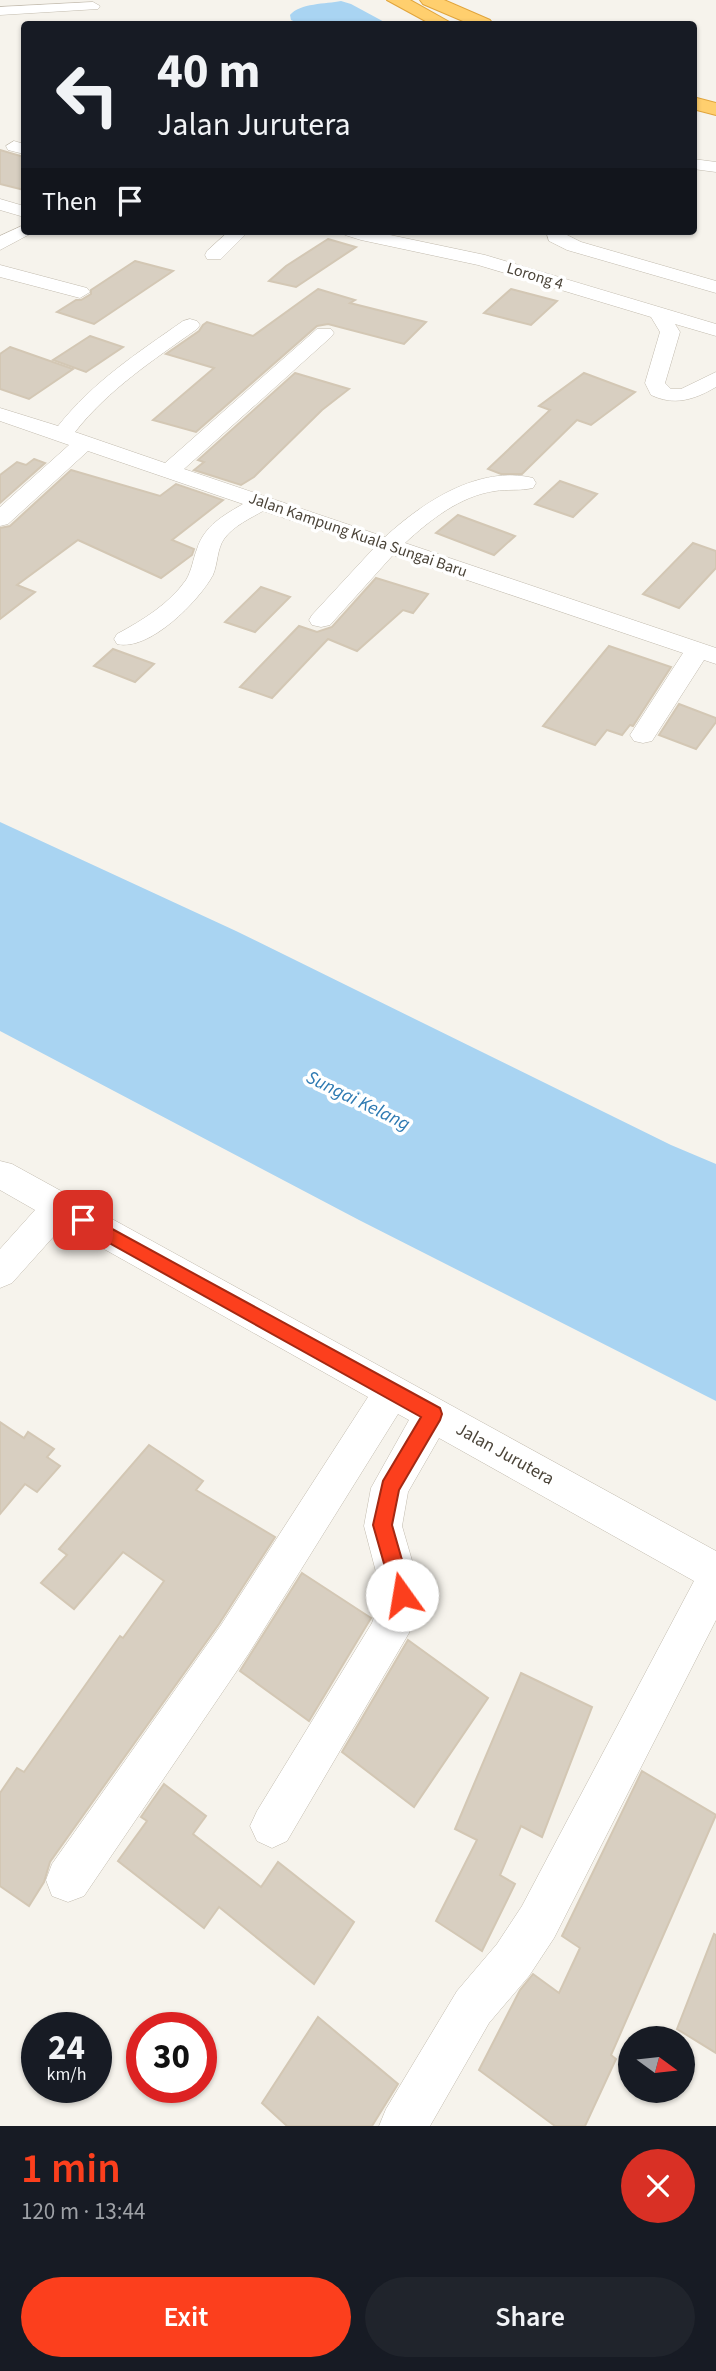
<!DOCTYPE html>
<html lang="en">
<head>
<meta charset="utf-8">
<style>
	body { margin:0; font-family:"Source Sans 3",sans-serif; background:#20242c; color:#f1f3f6; height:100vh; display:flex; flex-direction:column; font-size:26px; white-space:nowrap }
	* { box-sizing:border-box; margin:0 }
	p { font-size:23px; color:#9ea1a6 }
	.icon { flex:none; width:38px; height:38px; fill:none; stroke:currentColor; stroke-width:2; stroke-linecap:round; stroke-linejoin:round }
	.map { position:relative; height:2126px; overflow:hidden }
	.drawer { display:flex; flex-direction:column; background:#171b24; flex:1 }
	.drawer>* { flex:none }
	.guide { position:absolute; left:21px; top:21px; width:676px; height:214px; border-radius:7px; box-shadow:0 2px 5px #0004; background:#171b24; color:#f1f3f6; overflow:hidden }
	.needle { width:46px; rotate:105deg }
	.buttons { position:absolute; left:618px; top:2026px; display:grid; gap:14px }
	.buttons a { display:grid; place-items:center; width:77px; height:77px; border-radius:50%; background:#171b24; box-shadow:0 2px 5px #0004; font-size:35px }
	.speed { position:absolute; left:21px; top:2012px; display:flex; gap:14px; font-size:35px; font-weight:700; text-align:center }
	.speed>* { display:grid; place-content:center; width:91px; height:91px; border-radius:50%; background:#171b24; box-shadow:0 2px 5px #0004; line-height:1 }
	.speed small { font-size:18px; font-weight:400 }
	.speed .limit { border:10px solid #d22; background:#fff; color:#111 }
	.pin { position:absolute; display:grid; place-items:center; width:60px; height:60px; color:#fff; margin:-30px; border-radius:14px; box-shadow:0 4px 10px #0006 }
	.me { position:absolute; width:77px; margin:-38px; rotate:347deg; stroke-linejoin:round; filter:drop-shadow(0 0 5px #0008) }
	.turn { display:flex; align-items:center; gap:24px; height:147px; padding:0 21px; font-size:32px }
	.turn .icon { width:91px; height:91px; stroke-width:2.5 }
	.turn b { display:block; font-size:49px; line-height:60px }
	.then { display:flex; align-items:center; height:66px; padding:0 21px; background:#0003; gap:14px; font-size:26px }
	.round { display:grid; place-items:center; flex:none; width:74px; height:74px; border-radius:37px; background:#20242c }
	.head { display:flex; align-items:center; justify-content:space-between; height:119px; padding:0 21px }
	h1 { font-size:42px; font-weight:600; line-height:52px; color:#fc3f1d }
	.button { display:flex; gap:14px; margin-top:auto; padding:14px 21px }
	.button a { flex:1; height:80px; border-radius:42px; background:#fc3f1d; color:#fff; font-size:28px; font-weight:600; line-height:80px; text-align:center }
	.button a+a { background:#20242c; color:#f1f3f6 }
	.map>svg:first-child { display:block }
	.water { fill:#a9d4f2 }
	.building { fill:#d8cfc1; stroke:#d3c7b4; stroke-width:2 }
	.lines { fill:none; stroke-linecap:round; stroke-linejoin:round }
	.minor-casing { stroke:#c2bbae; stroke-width:1 }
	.highway-casing { stroke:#e0a43c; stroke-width:2 }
	.minor { fill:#fff; fill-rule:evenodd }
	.highway { fill:#ffcf6e; fill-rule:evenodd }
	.route { fill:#fc3f1d; stroke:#a42913; stroke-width:2 }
	.labels { text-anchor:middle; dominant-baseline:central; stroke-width:7; stroke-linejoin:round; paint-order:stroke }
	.far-street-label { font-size:16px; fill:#4b4439; stroke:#fff }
	.street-label { font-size:18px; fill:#4b4439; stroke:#fff }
	.water-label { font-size:19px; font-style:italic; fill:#2e7ab2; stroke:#fff }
</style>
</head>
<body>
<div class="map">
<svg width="716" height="2126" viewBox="0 0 716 2126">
	<rect width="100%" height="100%" fill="#f6f3ec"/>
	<!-- water -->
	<g class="water">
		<path d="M341,1L351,4L388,24H300L291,20L290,15C300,3 326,4 341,1Z"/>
		<path d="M0,822L236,931L671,1145L716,1164V1401L359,1220L0,1031Z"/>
	</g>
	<!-- building -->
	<g class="building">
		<path d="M0,150L24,157V190L0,184Z"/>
		<path d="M328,239L356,247L296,287L269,281L286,266Z"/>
		<path d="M135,261L173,271L94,324L57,312L76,300H81L91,294V290Z"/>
		<path d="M318,289L355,300L350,303L426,322L404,344L328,324L317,326L196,432L153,420L214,368L166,354L199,331L203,325L207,322L253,336Z"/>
		<path d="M511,289L557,301L531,325L484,313Z"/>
		<path d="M90,336L123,347L86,372L53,360Z"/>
		<path d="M10,347L73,369L29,399L0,389V354Z"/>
		<path d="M295,373L349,389L322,410L254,477L241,485L194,470L204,462L198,460Z"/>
		<path d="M584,373L635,392L591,425L577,420L522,474H501L488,469L550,410L539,406Z"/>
		<path d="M34,459L45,463L0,503V475L17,462L26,465Z"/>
		<path d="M71,470L160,496L176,484L223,500L172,540L194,549L192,555L161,578L78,540L17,585L35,592L0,619V528L10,526Z"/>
		<path d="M560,481L597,494L573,517L535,504Z"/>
		<path d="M458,515L515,536L494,555L436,533Z"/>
		<path d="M693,543L716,551V568L679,608L643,594Z"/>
		<path d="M376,578L428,594L413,613L403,610L357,651L328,639L272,698L240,687L299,626L317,632L332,627Z"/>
		<path d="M261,587L290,597L255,632L225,622Z"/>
		<path d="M609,646L671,667L633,726L630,725L622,735L607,730L595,745L543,726Z"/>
		<path d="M113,649L154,664L135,682L94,666Z"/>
		<path d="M679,704L716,718V722L696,749L659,735Z"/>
		<path d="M0,1422L24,1438L28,1432L54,1449L47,1457L60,1466L37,1492L25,1484L0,1514Z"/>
		<path d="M149,1445L203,1481L196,1490L275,1537L219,1624L50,1862L44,1882L29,1906L0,1886V1793L17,1768L24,1772L120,1636L123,1638L164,1581L123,1552L74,1609L41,1583L67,1555L59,1549Z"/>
		<path d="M302,1573L371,1618L309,1721L240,1671Z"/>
		<path d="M408,1640L488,1698L414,1807L342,1752Z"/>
		<path d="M521,1673L592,1707L542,1837L521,1826L500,1875L515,1884L482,1951L436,1921L477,1840L455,1829Z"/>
		<path d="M642,1771L716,1815L611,2055L616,2059L585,2126H555L479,2070L520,1990L533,1974L559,1993L580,1948L562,1936Z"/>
		<path d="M164,1784L206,1816L193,1834L261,1887L278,1862L354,1922L314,1984L219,1907L204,1928L118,1861L147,1821L141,1817Z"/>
		<path d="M714,1934L716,1935V2053L677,2029Z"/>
		<path d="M318,2017L398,2084L372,2126H287L262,2103Z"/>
	</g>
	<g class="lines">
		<defs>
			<g id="minor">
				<path d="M93,2L100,6L98,9L0,15V7Z"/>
				<path d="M14,141L24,144V154L8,150L6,146Z"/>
				<path d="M693,159L716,162V172L693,169Z"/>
				<path d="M0,199L24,206V217L0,210Z"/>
				<path d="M24,225V231H32L30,234L0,250V236Z"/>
				<path d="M229,231H249L221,259H207L205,255L207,251Z"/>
				<path d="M342,231H371L485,255L716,324V336L675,324L680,332L665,383L671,389H681L716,372V387C694,400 674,406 651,395L645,383L660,332L651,317L478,265L361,240L345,235Z"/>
				<path d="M546,231H564L565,234L581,242L716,281V293L567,250L549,241Z"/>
				<path d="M0,265L87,288L90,292L80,298L0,277Z"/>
				<path d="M190,319L197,321L200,325L197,329C152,361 109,389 75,432L165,463L317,329H331L334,333L331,337L184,469L385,537C423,502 479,465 533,478L536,483L533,488C520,491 507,489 495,491C460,496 430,520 405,543L716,648V664L704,660L652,741L643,743L634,741L630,735L683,653L393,555L330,625L321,627L312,625L309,620L312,615L374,548L263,511C251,518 233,526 224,539C217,549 218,563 213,575C199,601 149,652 117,644L114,639L117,634C143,620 169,604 186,580C192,570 193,559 197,549C204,526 224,515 243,504L88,451L8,524L0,526V507L69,445L0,421V408L58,426C94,381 136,354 183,321Z"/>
				<path d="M0,1161L12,1164L716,1551V1620L554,1938L529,1976L489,2023L430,2126H379L386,2109L457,1991L497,1944L522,1906L694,1581L439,1438L408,1492L402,1526L422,1595L409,1633L287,1841L272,1848L257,1841L250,1826L257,1811L372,1623L382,1595L364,1526L371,1488L409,1420L398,1414L249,1653L84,1896L68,1902L52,1896L46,1880L52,1864L221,1625L368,1397L63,1226L12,1283L0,1288V1249L35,1210L0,1190Z"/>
			</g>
			<g id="highway">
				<path d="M387,0H410L453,24H431Z"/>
				<path d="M420,0H444L490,20L493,24H470L423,4Z"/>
				<path d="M693,97L716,103V115L693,109Z"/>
			</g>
		</defs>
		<!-- minor casing -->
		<use href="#minor" class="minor-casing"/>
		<!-- highway casing -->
		<use href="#highway" class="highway-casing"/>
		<!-- minor -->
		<use href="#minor" class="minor"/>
		<!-- highway -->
		<use href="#highway" class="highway"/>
	</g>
	<!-- route -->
	<path class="route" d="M83,1213L440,1408L442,1414L440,1420L399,1490L392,1525L412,1595L409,1602L402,1605L395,1602L373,1525L383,1481L421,1417L77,1225L74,1220L77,1215Z"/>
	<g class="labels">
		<!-- far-street labels -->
		<g class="far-street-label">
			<text transform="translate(535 276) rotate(17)">Lorong 4</text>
			<text transform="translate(358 535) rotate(19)">Jalan Kampung Kuala Sungai Baru</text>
		</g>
		<!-- street labels -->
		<g class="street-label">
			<text transform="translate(505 1454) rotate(29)">Jalan Jurutera</text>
		</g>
		<!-- water labels -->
		<g class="water-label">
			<text transform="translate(358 1101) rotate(26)">Sungai Kelang</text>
		</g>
	</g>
</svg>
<div class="buttons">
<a><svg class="needle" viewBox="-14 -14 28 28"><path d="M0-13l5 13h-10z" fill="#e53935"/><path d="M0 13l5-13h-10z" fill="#9ea1a6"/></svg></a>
</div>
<div class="speed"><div>24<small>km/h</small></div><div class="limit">30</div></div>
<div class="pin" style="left:83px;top:1220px;background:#d93025"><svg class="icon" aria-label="arrive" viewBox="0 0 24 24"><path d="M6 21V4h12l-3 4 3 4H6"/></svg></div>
<svg class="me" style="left:402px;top:1595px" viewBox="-20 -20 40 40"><circle r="19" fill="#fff"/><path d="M0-13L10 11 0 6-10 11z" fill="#fc3f1d"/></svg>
<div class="guide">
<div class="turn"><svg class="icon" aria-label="left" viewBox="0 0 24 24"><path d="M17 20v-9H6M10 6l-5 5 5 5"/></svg><div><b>40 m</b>Jalan Jurutera</div></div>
<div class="then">Then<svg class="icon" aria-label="arrive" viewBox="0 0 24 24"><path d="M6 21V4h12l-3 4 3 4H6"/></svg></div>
</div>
</div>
<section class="drawer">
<div class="head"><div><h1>1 min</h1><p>120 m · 13:44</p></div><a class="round" style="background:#d93025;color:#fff"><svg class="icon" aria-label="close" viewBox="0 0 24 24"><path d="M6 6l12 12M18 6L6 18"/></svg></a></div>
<div class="button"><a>Exit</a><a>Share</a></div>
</section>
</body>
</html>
